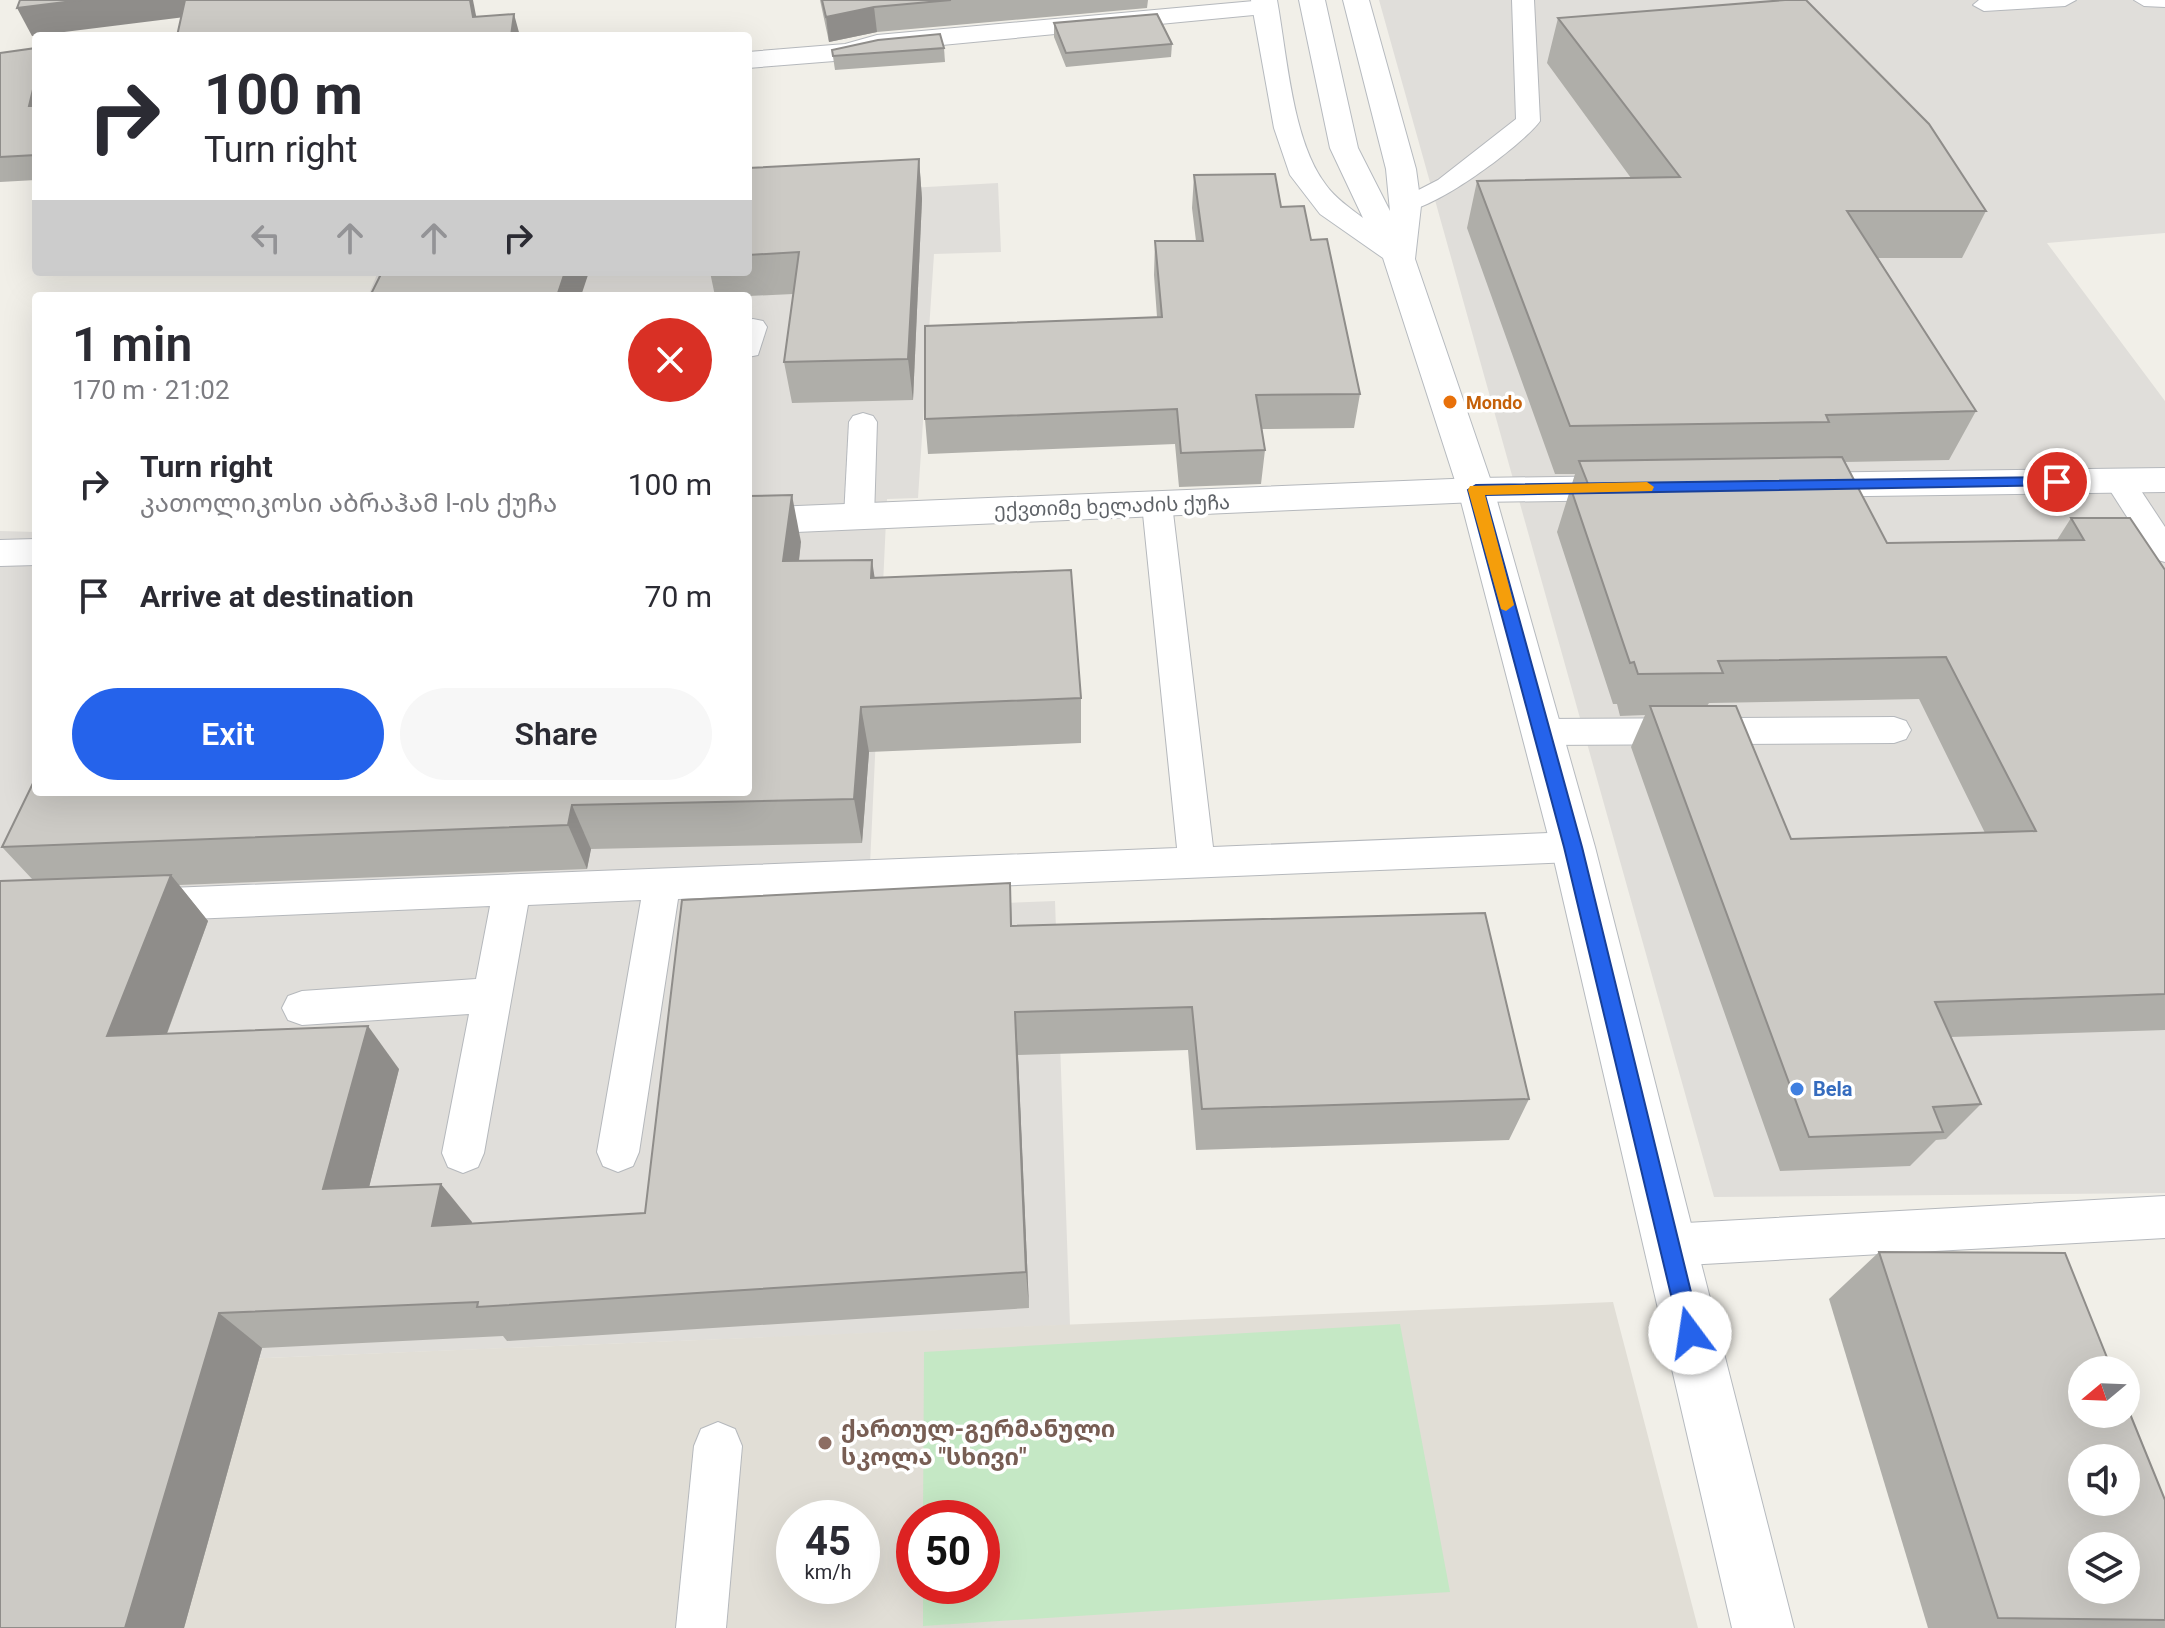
<!DOCTYPE html>
<html lang="en">
<head>
<meta charset="utf-8">
<style>
	body { margin:0; font-family:Roboto,"Noto Sans Georgian",sans-serif; background:#f7f7f7; color:#2b2b33; height:100vh; display:flex; flex-direction:column; font-size:30px; white-space:nowrap }
	* { box-sizing:border-box; margin:0 }
	p { font-size:26px; color:#7c7c81 }
	.icon { flex:none; width:44px; height:44px; fill:none; stroke:currentColor; stroke-width:2; stroke-linecap:round; stroke-linejoin:round }
	.map { position:relative; flex:1; overflow:hidden }
	.sheet { position:absolute; left:32px; top:292px; width:720px; height:504px; display:flex; flex-direction:column; background:#fff; border-radius:8px; box-shadow:0 8px 32px #0002 }
	.sheet>* { flex:none }
	.guide { position:absolute; left:32px; top:32px; width:720px; height:244px; border-radius:8px; box-shadow:0 8px 32px #0002; background:#fff; color:#2b2b33; overflow:hidden }
	.needle { width:52px; rotate:251deg }
	.tools { position:absolute; left:2068px; top:1356px; display:grid; gap:16px }
	.tools a { display:grid; place-items:center; width:72px; height:72px; border-radius:50%; background:#fff; box-shadow:0 8px 32px #0002; font-size:40px }
	.speed { position:absolute; left:776px; top:1500px; display:flex; gap:16px; font-size:40px; font-weight:700; text-align:center }
	.speed>* { display:grid; place-content:center; width:104px; height:104px; border-radius:50%; background:#fff; box-shadow:0 8px 32px #0002; line-height:1 }
	.speed small { font-size:20px; font-weight:400 }
	.speed .limit { border:12px solid #d22; background:#fff; color:#111 }
	.pin { position:absolute; display:grid; place-items:center; width:68px; height:68px; color:#fff; margin:-34px; border:4px solid #fff; border-radius:50%; box-shadow:0 2px 8px #0007 }
	.me { position:absolute; width:88px; margin:-44px; rotate:346deg; stroke-linejoin:round; filter:drop-shadow(0 0 6px #0008) }
	.turn { display:flex; align-items:center; gap:28px; height:168px; padding:0 40px; font-size:36px }
	.turn .icon { width:104px; height:104px; stroke-width:2.5 }
	.turn b { display:block; font-size:56px; line-height:68px }
	.lanes { display:flex; align-items:center; height:76px; padding:0 40px; background:#0003; justify-content:center; gap:40px; direction:ltr }
	.lanes .off { opacity:.35 }
	.round { display:grid; place-items:center; flex:none; width:84px; height:84px; border-radius:42px; background:#f7f7f7 }
	.overview { display:flex; align-items:center; justify-content:space-between; height:136px; padding:0 40px }
	h1 { font-size:48px; font-weight:600; line-height:60px }
	.primary-button { display:flex; gap:16px; margin-top:auto; padding:16px 40px }
	.primary-button a { flex:1; height:92px; border-radius:48px; background:#2563eb; color:#fff; font-size:32px; font-weight:600; line-height:92px; text-align:center }
	.primary-button a+a { background:#f7f7f7; color:#2b2b33 }
	ul { padding:0; list-style:none }
	li { display:flex; align-items:center; gap:24px; height:112px; padding:0 40px }
	li div { flex:1 }
	li b { display:block; font-size:30px }
	li em { font-style:normal }
	.map>svg:first-child { display:block }
	.industrial { fill:#e0deda }
	.education { fill:#e1ded6; fill-rule:evenodd }
	.green { fill:#c5e8c5 }
	.lines { fill:none; stroke-linecap:round; stroke-linejoin:round }
	.service-casing { stroke:#b5b8bc; stroke-width:2 }
	.minor-casing { stroke:#b5b8bc; stroke-width:2 }
	.secondary-casing { stroke:#b6babf; stroke-width:2 }
	.service { fill:#fff; fill-rule:evenodd }
	.minor { fill:#fff; fill-rule:evenodd }
	.secondary { fill:#fff; fill-rule:evenodd }
	.wall { fill:#afaea9; fill-rule:evenodd }
	.shaded-wall { fill:#8f8d8a }
	.building { fill:#cccac5; stroke:#8f8d8a; stroke-width:2; fill-rule:evenodd }
	.route { fill:#2563eb; stroke:#184099; stroke-width:2 }
	.slow { fill:#f59e0b }
	.food-dot { fill:#e8710a; stroke:#fff; stroke-width:3 }
	.shop-dot { fill:#3f7fe0; stroke:#fff; stroke-width:3 }
	.education-dot { fill:#8d6e63; stroke:#fff; stroke-width:3 }
	.labels { text-anchor:middle; dominant-baseline:central; stroke-width:7; stroke-linejoin:round; paint-order:stroke }
	.far-food-label { font-size:18px; font-weight:bold; fill:#c56008; stroke:#fff; text-anchor:start }
	.street-label { font-size:20px; fill:#5f6368; stroke:#fff }
	.shop-label { font-size:20px; font-weight:bold; fill:#366cbe; stroke:#fff; text-anchor:start }
	.near-education-label { font-size:24px; font-weight:bold; fill:#785e54; stroke:#fff; text-anchor:start }
</style>
</head>
<body>
<div class="map">
<svg width="2165" height="1628" viewBox="0 0 2165 1628">
	<rect width="100%" height="100%" fill="#f1efe8"/>
	<!-- industrial -->
	<g class="industrial">
		<path d="M1379,0H2165V233L2047,243L2165,401V1193L1714,1197Z"/>
		<path d="M998,183L1001,252L934,254L918,498L887,499L868,908L1055,901L1070,1325L0,1369V531L36,532V792H748V296H368L378,272H748V197Z"/>
	</g>
	<!-- education -->
	<path class="education" d="M1613,1302L1698,1628H0V1369ZM794,1518H862V1586H794ZM914,1518H982V1586H914Z"/>
	<!-- green -->
	<path class="green" d="M1400,1324L1450,1592L923,1626V1586H982V1518H923L924,1352Z"/>
	<g class="lines">
		<defs>
			<g id="service">
				<path d="M1512,0H1534L1540,121C1523,145 1425,218 1397,211L1394,206L1397,201L1438,180L1516,119Z"/>
				<path d="M2076,0L2065,6L1984,11L1973,5L1979,0Z"/>
				<path d="M2134,0H2165V7L2144,6Z"/>
				<path d="M753,319L763,321L767,327L758,355L748,357V320Z"/>
				<path d="M863,413L873,416L877,422L874,517L870,524L859,527L848,524L844,517L849,422L853,416Z"/>
				<path d="M2119,471L2130,474L2165,527V562L2154,559L2104,481L2108,474Z"/>
				<path d="M1157,494L1168,497L1172,504L1213,847L1573,832L1586,837L1591,847L1586,857L1573,862L678,899L639,1152L633,1166L618,1172L603,1166L597,1152L641,900L528,905L484,1153L478,1167L463,1173L448,1167L442,1153L469,1014L302,1025L288,1020L282,1008L288,996L302,991L476,979L490,906L144,921L131,916L125,905L131,894L144,889L1177,848L1142,504L1146,497Z"/>
				<path d="M1894,717L1906,721L1911,730L1906,739L1894,743L1540,745L1528,741L1523,732L1528,723L1540,719Z"/>
				<path d="M2165,1196V1238L1668,1266L1652,1260L1646,1245L1652,1230L1668,1224Z"/>
				<path d="M718,1422L735,1429L742,1446L726,1628H676L694,1446L701,1429Z"/>
			</g>
			<g id="minor">
				<path d="M1265,0L1278,8L1274,13L879,51L847,60L748,68V52L845,44L877,35Z"/>
				<path d="M2165,468V492L1795,497L1782,493L1777,485L1782,477L1795,473Z"/>
				<path d="M1631,476L1644,479L1649,488L1644,497L1631,500L1476,502L748,534V508L1476,478Z"/>
				<path d="M36,539V565L0,566V540Z"/>
			</g>
			<path id="secondary" d="M1251,0H1277C1287,54 1292,141 1326,185C1335,198 1350,208 1363,218L1330,148L1299,0H1325L1358,148L1390,211L1386,169L1343,0H1369L1416,169L1421,206L1415,259L1494,490L1595,847L1794,1628H1732L1551,847L1458,490L1383,258L1320,214L1290,175L1274,128Z"/>
		</defs>
		<!-- service casing -->
		<use href="#service" class="service-casing"/>
		<!-- minor casing -->
		<use href="#minor" class="minor-casing"/>
		<!-- secondary casing -->
		<use href="#secondary" class="secondary-casing"/>
		<!-- service -->
		<use href="#service" class="service"/>
		<!-- minor -->
		<use href="#minor" class="minor"/>
		<!-- secondary -->
		<use href="#secondary" class="secondary"/>
	</g>
	<!-- wall -->
	<g class="wall">
		<path d="M820,0H1148L1147,8L877,32L829,42Z"/>
		<path d="M1558,18L1986,211L1962,258H1878L1976,411L1949,460L1845,462L1887,543L2057,540L2071,518L2165,570V1030L1951,1037L1981,1104L1946,1139L1936,1140L1910,1166L1780,1171L1631,747L1645,715L1620,716L1617,704H1613L1557,532L1575,474H1555L1467,228L1477,181L1631,178L1547,63ZM1919,699L1985,833L1791,839L1707,706L1709,703Z"/>
		<path d="M1054,23L1172,44L1171,57L1066,67L1054,37Z"/>
		<path d="M36,48V180L0,182V53Z"/>
		<path d="M944,48L945,62L835,70L832,50Z"/>
		<path d="M919,159L922,199L913,400L792,403L784,362L793,294L748,296H715L710,272H748V168Z"/>
		<path d="M1194,175L1281,207L1311,240L1360,394L1354,428L1262,429L1265,450L1261,484L1179,487L1175,444L928,454L925,419L1157,317L1154,275L1155,241H1196L1192,208Z"/>
		<path d="M801,542L799,561L875,577L1081,698V743L869,752L862,843L591,849L587,869L179,885L208,921L167,1034L399,1069L369,1187L472,1222L471,1224L645,1213L1010,883L1012,926L1529,1099L1509,1140L1196,1150L1188,1050L1018,1055L1029,1308L507,1341L503,1336L262,1348L184,1628H0L33,880L2,847L748,792Z"/>
		<path d="M1879,1252L2165,1500V1628H1928L1829,1299Z"/>
	</g>
	<!-- shaded-wall -->
	<g class="shaded-wall">
		<path d="M81,0H194L201,15L32,36L17,8Z"/>
		<path d="M470,0H473L480,36L473,17Z"/>
		<path d="M874,7L877,32L829,42L826,17Z"/>
		<path d="M514,14L520,36H511Z"/>
		<path d="M36,77V118L29,106Z"/>
		<path d="M919,159L922,199L913,400L908,359Z"/>
		<path d="M565,272H589L581,296H557Z"/>
		<path d="M792,495L801,542L793,608L783,561Z"/>
		<path d="M872,560L879,607L871,578Z"/>
		<path d="M861,707L869,752L862,843L854,799Z"/>
		<path d="M572,805L591,849L587,869L568,825Z"/>
		<path d="M171,875L208,921L150,1079L107,1036Z"/>
		<path d="M1015,1012L1018,1055L1029,1308L1026,1272Z"/>
		<path d="M368,1026L399,1069L359,1227L323,1189Z"/>
		<path d="M441,1184L472,1222L463,1263L432,1226Z"/>
		<path d="M219,1313L262,1348L184,1628H125Z"/>
	</g>
	<!-- building -->
	<g class="building">
		<path d="M20,0H81L17,8Z"/>
		<path d="M185,0H470L473,17L514,14L511,36H177Z"/>
		<path d="M822,0H951L874,7L826,17Z"/>
		<path d="M1785,0H1806L1929,124L1986,211H1847L1976,411L1826,415L1829,422L1570,426L1477,181L1680,177L1558,18Z"/>
		<path d="M1157,14L1172,44L1066,53L1054,23Z"/>
		<path d="M940,34L944,48L833,56L832,50L878,40Z"/>
		<path d="M36,48V77L29,106H36V155L0,157V53Z"/>
		<path d="M919,159L908,359L784,362L799,252L748,255V168Z"/>
		<path d="M1275,174L1281,207L1304,206L1311,240L1327,239L1360,394L1256,395L1265,450L1181,453L1177,409L925,419V326L1162,317L1155,241H1203L1194,175Z"/>
		<path d="M382,272H565L557,296H370Z"/>
		<path d="M1842,457L1887,543L2084,540L2071,518H2130L2165,570V994L1935,1002L1981,1104L1933,1107L1943,1132L1809,1137L1650,706H1736L1791,839L2036,831L1946,657L1718,661L1723,673L1638,674L1634,662L1630,663L1571,489H1590L1579,461Z"/>
		<path d="M792,495L783,561L872,560L871,578L1071,570L1081,698L861,707L854,799L572,805L568,825L2,847L36,777V792H748V496Z"/>
		<path d="M171,875L107,1036L368,1026L323,1189L441,1184L432,1226L645,1213L682,900L1010,883L1011,926L1485,913L1529,1099L1202,1109L1192,1007L1015,1012L1026,1272L477,1307L478,1302L219,1313L125,1628H0V881Z"/>
		<path d="M1879,1252L2065,1253L2112,1370H2082V1414H2126V1404L2165,1500V1620L1998,1618ZM2082,1458H2126V1502H2082ZM2082,1546H2126V1590H2082Z"/>
	</g>
	<!-- route -->
	<path class="route" d="M2057,477L2063,478V485L1485,495L1582,847L1701,1333L1698,1341L1690,1345L1682,1341L1564,847L1468,490L1476,485Z"/>
	<!-- slow -->
	<path class="slow" d="M1647,482L1654,487L1652,491L1485,495L1514,605L1506,611L1501,609L1468,490L1470,486Z"/>
	<!-- markers -->
	<circle class="food-dot" cx="1450" cy="402" r="8"/>
	<circle class="shop-dot" cx="1797" cy="1089" r="8"/>
	<circle class="education-dot" cx="825" cy="1443" r="8"/>
	<g class="labels">
		<!-- far-food labels -->
		<g class="far-food-label">
			<text x="1466" y="402">Mondo</text>
		</g>
		<!-- street labels -->
		<g class="street-label">
			<text transform="translate(1112 506) rotate(-2)">ექვთიმე ხელაძის ქუჩა</text>
		</g>
		<!-- shop labels -->
		<g class="shop-label">
			<text x="1813" y="1089">Bela</text>
		</g>
		<!-- near-education labels -->
		<g class="near-education-label">
			<text x="841" y="1429">ქართულ-გერმანული<tspan x="841" dy="28">სკოლა "სხივი"</tspan></text>
		</g>
	</g>
</svg>
<div class="tools">
<a><svg class="needle" viewBox="-14 -14 28 28"><path d="M0-13l5 13h-10z" fill="#e53935"/><path d="M0 13l5-13h-10z" fill="#7c7c81"/></svg></a>
<a><svg class="icon" aria-label="sound" viewBox="0 0 24 24"><path d="M4 9h4l5-4v14l-5-4H4zM17 9q2 3 0 6"/></svg></a>
<a><svg class="icon" aria-label="layers" viewBox="0 0 24 24"><path d="M12 4l9 5-9 5-9-5zM3 14l9 5 9-5"/></svg></a>
</div>
<div class="speed"><div>45<small>km/h</small></div><div class="limit">50</div></div>
<div class="pin" style="left:2057px;top:482px;background:#d93025"><svg class="icon" aria-label="arrive" viewBox="0 0 24 24"><path d="M6 21V4h12l-3 4 3 4H6"/></svg></div>
<svg class="me" style="left:1690px;top:1333px" viewBox="-20 -20 40 40"><circle r="19" fill="#fff"/><path d="M0-13L10 11 0 6-10 11z" fill="#2563eb"/></svg>
<div class="guide">
<div class="turn"><svg class="icon" aria-label="right" viewBox="0 0 24 24"><path d="M7 20v-9h11M14 6l5 5-5 5"/></svg><div><b>100 m</b>Turn right</div></div>
<div class="lanes"><svg class="icon off" aria-label="left" viewBox="0 0 24 24"><path d="M17 20v-9H6M10 6l-5 5 5 5"/></svg><svg class="icon off" aria-label="ahead" viewBox="0 0 24 24"><path d="M12 20V5M6 11l6-6 6 6"/></svg><svg class="icon off" aria-label="ahead" viewBox="0 0 24 24"><path d="M12 20V5M6 11l6-6 6 6"/></svg><svg class="icon" aria-label="right" viewBox="0 0 24 24"><path d="M7 20v-9h11M14 6l5 5-5 5"/></svg></div>
</div>
<section class="sheet">
<div class="overview"><div><h1>1 min</h1><p>170 m · 21:02</p></div><a class="round" style="background:#d93025;color:#fff"><svg class="icon" aria-label="close" viewBox="0 0 24 24"><path d="M6 6l12 12M18 6L6 18"/></svg></a></div>
<ul>
<li><svg class="icon" aria-label="right" viewBox="0 0 24 24"><path d="M7 20v-9h11M14 6l5 5-5 5"/></svg><div><b>Turn right</b><p>კათოლიკოსი აბრაჰამ I-ის ქუჩა</p></div><em>100 m</em></li>
<li><svg class="icon" aria-label="arrive" viewBox="0 0 24 24"><path d="M6 21V4h12l-3 4 3 4H6"/></svg><div><b>Arrive at destination</b></div><em>70 m</em></li>
</ul>
<div class="primary-button"><a>Exit</a><a>Share</a></div>
</section>
</div>
</body>
</html>
